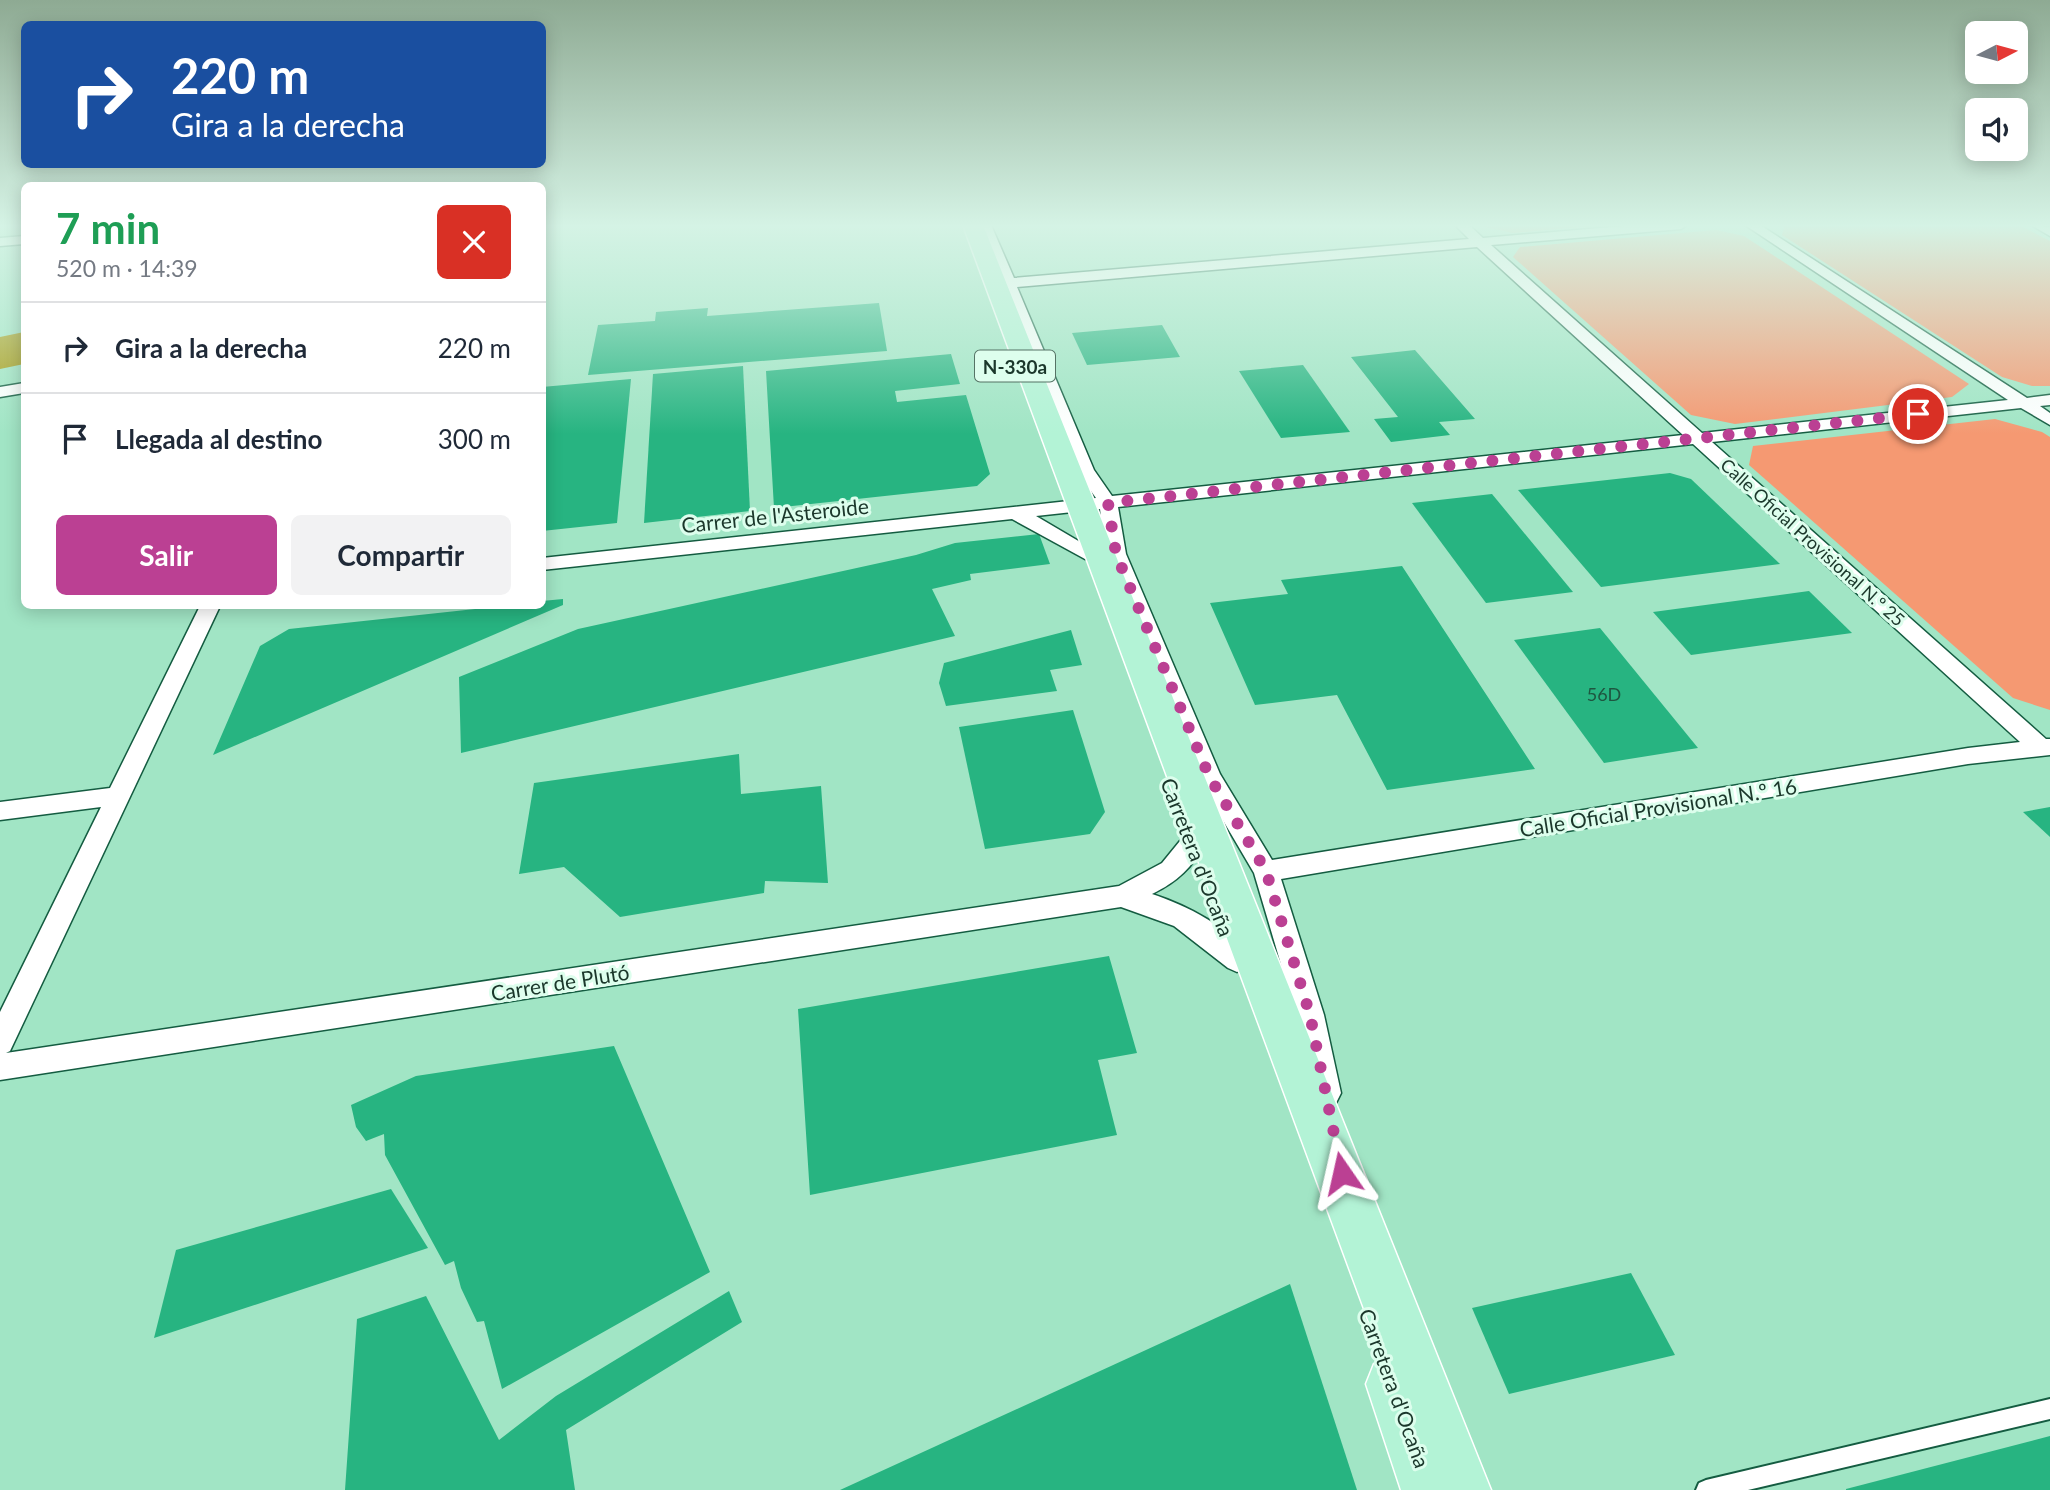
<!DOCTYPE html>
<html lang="es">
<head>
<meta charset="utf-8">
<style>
	body { margin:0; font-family:Lato,sans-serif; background:#f2f2f3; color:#1f2937; height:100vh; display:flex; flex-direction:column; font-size:26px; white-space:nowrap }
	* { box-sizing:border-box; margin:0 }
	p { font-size:23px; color:#747a83 }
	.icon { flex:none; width:38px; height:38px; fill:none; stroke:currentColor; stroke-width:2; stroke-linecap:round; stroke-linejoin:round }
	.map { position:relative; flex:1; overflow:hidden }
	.side { position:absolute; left:21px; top:182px; width:525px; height:427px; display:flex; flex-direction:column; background:#fff; border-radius:10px; box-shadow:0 4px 18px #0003 }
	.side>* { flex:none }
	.hud { position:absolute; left:21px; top:21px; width:525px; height:147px; border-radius:10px; box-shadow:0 4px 18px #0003; background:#1a4fa0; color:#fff; overflow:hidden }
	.needle { width:46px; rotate:84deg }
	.tools { position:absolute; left:1965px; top:21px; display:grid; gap:14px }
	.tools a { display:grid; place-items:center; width:63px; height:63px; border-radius:10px; background:#fff; box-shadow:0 4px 18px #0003; font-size:35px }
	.pin { position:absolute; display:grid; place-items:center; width:60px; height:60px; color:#fff; margin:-30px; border:4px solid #fff; border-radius:50%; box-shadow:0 2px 7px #0007 }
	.me { position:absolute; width:77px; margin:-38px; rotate:349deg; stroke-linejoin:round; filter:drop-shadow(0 0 5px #0008) }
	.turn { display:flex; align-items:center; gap:24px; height:147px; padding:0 35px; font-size:32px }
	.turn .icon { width:91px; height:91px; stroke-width:2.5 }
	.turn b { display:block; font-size:49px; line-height:60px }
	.round { display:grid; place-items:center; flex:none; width:74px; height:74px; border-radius:10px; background:#f2f2f3 }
	.head { display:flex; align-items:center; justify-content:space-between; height:119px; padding:0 35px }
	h1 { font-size:42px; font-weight:700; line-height:52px; color:#1e9e55 }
	.primary-button { display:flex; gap:14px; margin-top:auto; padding:14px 35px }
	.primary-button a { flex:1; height:80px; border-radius:10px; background:#bb4093; color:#fff; font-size:28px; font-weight:700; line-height:80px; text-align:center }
	.primary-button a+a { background:#f2f2f3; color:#1f2937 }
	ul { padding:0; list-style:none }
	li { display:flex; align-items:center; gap:21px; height:91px; padding:0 35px; border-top:2px solid #e0e1e3 }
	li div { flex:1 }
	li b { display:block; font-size:26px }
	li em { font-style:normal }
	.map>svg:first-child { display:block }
	.green { fill:#f59972 }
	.water { fill:#a79a14 }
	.building { fill:#27b481 }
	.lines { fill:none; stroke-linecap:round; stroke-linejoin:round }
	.lane-casing { stroke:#145c41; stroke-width:4 }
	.street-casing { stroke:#145c41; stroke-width:3 }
	.primary-casing { stroke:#fff; stroke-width:3 }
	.lane { fill:#fff; fill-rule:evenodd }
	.street { fill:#fff; fill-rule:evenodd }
	.primary { fill:#b3f3d6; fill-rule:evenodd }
	.route { stroke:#bb4093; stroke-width:12; stroke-dasharray:0 21.6 }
	.labels { text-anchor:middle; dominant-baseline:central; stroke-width:6; stroke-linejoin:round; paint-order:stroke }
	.far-street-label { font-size:18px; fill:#1b372b; stroke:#ddfeed }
	.number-label { font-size:18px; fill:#1e5640 }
	.shield { fill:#ddfeed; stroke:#557365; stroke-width:2 }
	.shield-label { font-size:19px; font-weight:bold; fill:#1b372b }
	.street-label { font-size:21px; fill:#1b372b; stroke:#ddfeed }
</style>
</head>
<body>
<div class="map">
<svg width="2050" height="1490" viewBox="0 0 2050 1490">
	<rect width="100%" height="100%" fill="#a1e5c5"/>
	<!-- green -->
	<g class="green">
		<path d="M1476,225H1602L1513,233Z"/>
		<path d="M1785,225H2019L2050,241V386H2032L2002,377L1782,235Z"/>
		<path d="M1716,230L1744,236L1969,384L1952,397L1735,424L1691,415L1513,257L1520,247Z"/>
		<path d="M1995,419L2042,432L2050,437V710L2013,698L1749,465L1753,446Z"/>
	</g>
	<!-- water -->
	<path class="water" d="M24,332V364L0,369V337Z"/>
	<!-- building -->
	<g class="building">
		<path d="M879,303L887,351L588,375L598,325L655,321L656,312L708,308L707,316Z"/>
		<path d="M1162,325L1180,357L1087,365L1072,333Z"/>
		<path d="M1415,350L1475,419L1439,422L1450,435L1391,442L1374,419L1398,417L1351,357Z"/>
		<path d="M951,354L960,384L895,391L897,402L966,395L990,474L977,486L774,508L766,371Z"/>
		<path d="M1303,365L1350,432L1281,438L1239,371Z"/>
		<path d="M743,366L750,511L644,523L653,374Z"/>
		<path d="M631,379L617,523L542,531V387Z"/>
		<path d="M1670,473L1691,479L1780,564L1601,587L1518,490Z"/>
		<path d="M1492,494L1573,592L1486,603L1412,503Z"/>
		<path d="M1039,534L1050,564L970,574L971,580L932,589L955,636L461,753L459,677L578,629L916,555L955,543Z"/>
		<path d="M1402,566L1535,769L1387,790L1337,695L1255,705L1210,603L1288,594L1281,580Z"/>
		<path d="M1809,591L1852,633L1691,655L1653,612Z"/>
		<path d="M563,599V605L213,755L260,646L289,629L503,606H542V601Z"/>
		<path d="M1600,628L1698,748L1604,763L1514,640Z"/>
		<path d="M1071,630L1082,665L1050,670L1057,691L946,706L939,683L944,663Z"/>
		<path d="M1073,710L1105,812L1090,834L985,849L959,727Z"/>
		<path d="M739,754L741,794L821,786L828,883L765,881L764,893L620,917L564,867L519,874L534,783Z"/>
		<path d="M2050,807V837L2023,812Z"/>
		<path d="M1109,956L1137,1053L1098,1060L1117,1135L810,1195L798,1009Z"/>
		<path d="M614,1046L710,1272L502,1389L484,1321L477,1322L461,1288L454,1261L445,1265L385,1155L384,1134L366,1141L356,1127L351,1105L416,1076Z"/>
		<path d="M391,1189L428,1248L154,1338L176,1250Z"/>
		<path d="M1631,1273L1675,1355L1509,1394L1472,1308Z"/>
		<path d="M1290,1284L1357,1490H840Z"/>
		<path d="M729,1291L742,1322L566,1430L575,1490H345L357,1319L426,1296L499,1440L556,1396Z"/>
		<path d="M2050,1436V1490H1846V1489Z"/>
	</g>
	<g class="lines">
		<defs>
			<path id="lane" d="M2050,1399V1419L1748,1490H1696L1699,1483L1706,1480Z"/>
			<g id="street">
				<path d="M979,225H991L1014,278L1469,239L1455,225H1469L1483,238L1636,225H1687L1681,229L1491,245L1702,433L2008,400L1745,225H1760L2027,398L2050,395V405L2040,406L2050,413V425L2021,408L1712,442L2046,739H2050V755L1968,764L1281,879L1324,1015L1341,1093L1336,1103L1326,1107L1316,1103L1296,1015L1254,873L1197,776L1106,554L1100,509L1036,516L1092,549L1095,553L1085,559L1012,519L542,570V558L1096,498L1076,470ZM1477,247L1683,435L1112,496L1094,470L1017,287ZM1693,444L2020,742L1968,748L1272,860L1220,774L1126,554L1118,507Z"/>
				<path d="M2031,225L2050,227V236Z"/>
				<path d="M24,236V244L0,246V238Z"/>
				<path d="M24,383V393L0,397V387Z"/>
				<path d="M200,606H220L10,1051L6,1053L1119,886L1162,863L1184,836L1193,833L1202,836L1205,843C1193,867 1177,882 1152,894C1183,904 1236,929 1250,960L1246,968L1237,972L1228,968L1174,926L1121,907L0,1080V1012L101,807L0,820V802L110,788Z"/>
			</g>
			<path id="primary" d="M963,225H983L1491,1490H1401L1366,1384L1374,1364L1383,1360Z"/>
		</defs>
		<!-- lane casing -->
		<use href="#lane" class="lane-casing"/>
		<!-- street casing -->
		<use href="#street" class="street-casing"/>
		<!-- primary casing -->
		<use href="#primary" class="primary-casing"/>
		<!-- lane -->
		<use href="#lane" class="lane"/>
		<!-- street -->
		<use href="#street" class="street"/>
		<!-- primary -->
		<use href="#primary" class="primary"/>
	</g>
	<!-- sky -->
	<linearGradient id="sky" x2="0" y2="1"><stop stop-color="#8eaa93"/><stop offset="0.52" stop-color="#d5f3e5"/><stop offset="1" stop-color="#d5f3e5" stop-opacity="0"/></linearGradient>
	<rect width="2050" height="434" fill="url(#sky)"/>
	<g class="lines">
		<!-- route -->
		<path class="route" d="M1342,1173L1310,1015L1266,871L1209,776L1116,554L1108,503L1918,414"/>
	</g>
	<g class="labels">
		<!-- far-street labels -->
		<g class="far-street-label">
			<text transform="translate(1813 542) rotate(42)">Calle Oficial Provisional N.º 25</text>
		</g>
		<!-- number labels -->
		<g class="number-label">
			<text x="1604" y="694">56D</text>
		</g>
		<!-- shield labels -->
		<rect class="shield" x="975" y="350.5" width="80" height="31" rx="5"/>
		<g class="shield-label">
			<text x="1015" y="366">N-330a</text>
		</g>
		<!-- street labels -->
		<g class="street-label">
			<text transform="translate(775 515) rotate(-6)">Carrer de l'Asteroide</text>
			<text transform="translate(1658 807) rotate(-9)">Calle Oficial Provisional N.º 16</text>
			<text transform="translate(1198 857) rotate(69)">Carretera d'Ocaña</text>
			<text transform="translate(560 982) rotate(-9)">Carrer de Plutó</text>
			<text transform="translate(1395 1388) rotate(70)">Carretera d'Ocaña</text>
		</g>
	</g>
</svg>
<div class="tools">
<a><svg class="needle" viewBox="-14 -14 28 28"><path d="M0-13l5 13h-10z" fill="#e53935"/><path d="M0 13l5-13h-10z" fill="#747a83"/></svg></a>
<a><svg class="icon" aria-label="sound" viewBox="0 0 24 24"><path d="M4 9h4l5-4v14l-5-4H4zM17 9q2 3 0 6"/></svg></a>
</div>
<div class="pin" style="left:1918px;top:414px;background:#d93025"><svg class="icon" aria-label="arrive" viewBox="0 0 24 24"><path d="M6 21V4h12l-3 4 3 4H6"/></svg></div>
<svg class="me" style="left:1342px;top:1173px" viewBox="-20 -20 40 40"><path d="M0-17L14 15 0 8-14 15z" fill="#bb4093" stroke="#fff" stroke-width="4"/></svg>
<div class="hud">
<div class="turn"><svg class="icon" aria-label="right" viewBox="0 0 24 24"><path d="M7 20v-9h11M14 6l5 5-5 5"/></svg><div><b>220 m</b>Gira a la derecha</div></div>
</div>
<section class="side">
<div class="head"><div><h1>7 min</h1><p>520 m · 14:39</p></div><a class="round" style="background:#d93025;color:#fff"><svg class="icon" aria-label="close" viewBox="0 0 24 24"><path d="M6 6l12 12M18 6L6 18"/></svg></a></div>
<ul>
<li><svg class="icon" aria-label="right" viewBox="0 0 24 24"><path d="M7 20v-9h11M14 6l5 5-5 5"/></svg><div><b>Gira a la derecha</b></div><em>220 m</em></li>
<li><svg class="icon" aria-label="arrive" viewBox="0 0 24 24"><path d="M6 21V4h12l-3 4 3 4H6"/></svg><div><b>Llegada al destino</b></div><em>300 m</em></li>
</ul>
<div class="primary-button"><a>Salir</a><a>Compartir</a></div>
</section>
</div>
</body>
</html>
